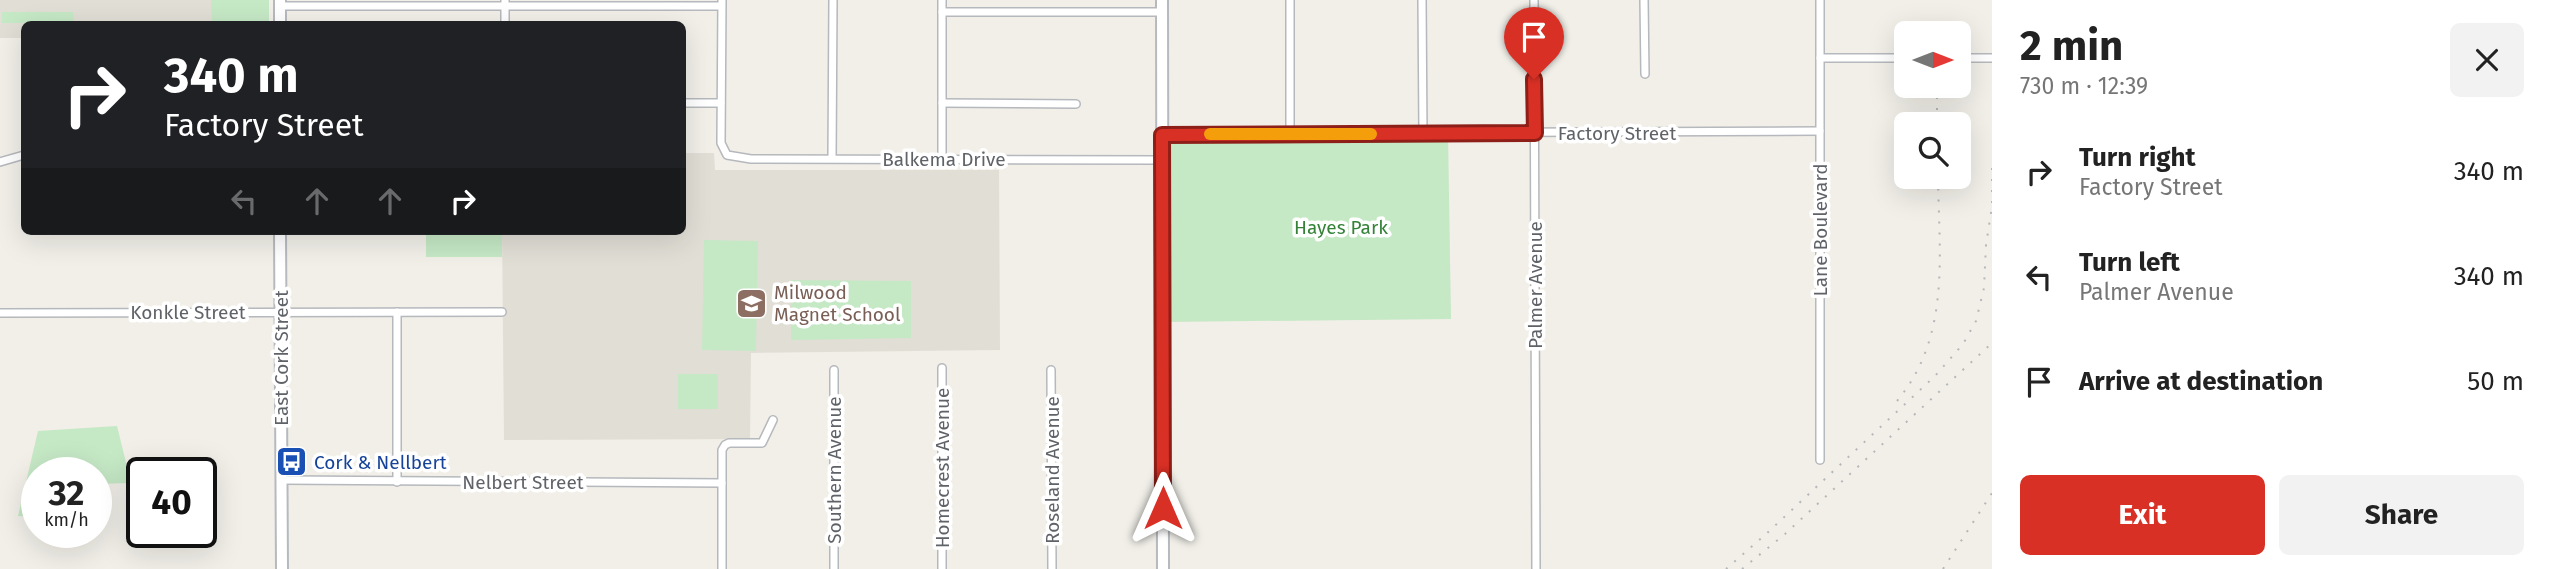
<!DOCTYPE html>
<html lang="en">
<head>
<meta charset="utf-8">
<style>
	body { margin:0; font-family:"Fira Sans",sans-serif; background:#f2f2f2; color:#222; height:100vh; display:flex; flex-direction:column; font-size:26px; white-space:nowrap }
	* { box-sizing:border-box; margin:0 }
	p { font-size:23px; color:#767676 }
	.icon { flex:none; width:38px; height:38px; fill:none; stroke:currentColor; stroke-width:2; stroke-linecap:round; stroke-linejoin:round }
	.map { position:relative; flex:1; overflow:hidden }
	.details { display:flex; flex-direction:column; background:#fff; width:560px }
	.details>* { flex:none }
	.hud { position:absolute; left:21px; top:21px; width:665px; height:214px; border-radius:10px; box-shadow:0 7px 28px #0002; background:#202124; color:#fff; overflow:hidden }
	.needle { width:46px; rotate:90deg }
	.buttons { position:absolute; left:1894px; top:21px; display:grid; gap:14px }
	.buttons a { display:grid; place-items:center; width:77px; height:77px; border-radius:10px; background:#fff; box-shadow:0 7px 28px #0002; font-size:35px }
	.speed { position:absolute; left:21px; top:457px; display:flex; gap:14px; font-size:35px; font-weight:700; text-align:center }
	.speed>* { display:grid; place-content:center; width:91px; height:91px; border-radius:50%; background:#fff; box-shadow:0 7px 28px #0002; line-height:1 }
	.speed small { font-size:18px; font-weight:400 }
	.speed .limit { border:4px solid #111; border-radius:10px; background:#fff; color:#111 }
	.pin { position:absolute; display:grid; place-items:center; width:60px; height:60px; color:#fff; margin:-72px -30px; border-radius:50% 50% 50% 0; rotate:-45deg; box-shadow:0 0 7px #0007 }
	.pin .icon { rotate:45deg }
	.me { position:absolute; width:77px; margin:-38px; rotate:0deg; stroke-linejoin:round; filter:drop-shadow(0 0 5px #0008) }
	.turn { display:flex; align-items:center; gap:24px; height:147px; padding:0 28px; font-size:32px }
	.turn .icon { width:91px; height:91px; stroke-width:2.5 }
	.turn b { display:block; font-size:49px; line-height:60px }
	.lanes { display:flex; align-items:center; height:66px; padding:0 28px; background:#0003; justify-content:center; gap:35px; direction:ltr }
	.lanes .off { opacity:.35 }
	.round { display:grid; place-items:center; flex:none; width:74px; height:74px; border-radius:10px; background:#f2f2f2 }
	.overview { display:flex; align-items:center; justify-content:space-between; height:119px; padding:0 28px }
	h1 { font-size:42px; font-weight:700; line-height:52px }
	.cta { display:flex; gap:14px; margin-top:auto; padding:14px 28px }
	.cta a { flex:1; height:80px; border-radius:10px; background:#d93025; color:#fff; font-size:28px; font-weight:700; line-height:80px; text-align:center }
	.cta a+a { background:#f2f2f2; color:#222 }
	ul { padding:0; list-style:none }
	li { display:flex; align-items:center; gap:21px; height:105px; padding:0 28px }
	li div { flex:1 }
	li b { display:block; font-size:26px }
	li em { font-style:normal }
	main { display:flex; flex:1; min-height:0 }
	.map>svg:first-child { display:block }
	.education { fill:#e1ded6 }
	.green { fill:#c5e8c5 }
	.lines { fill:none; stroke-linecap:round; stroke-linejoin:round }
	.street-casing { stroke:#b5b8bc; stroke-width:10 }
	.secondary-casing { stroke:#b6babf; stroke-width:14 }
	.street { stroke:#fff; stroke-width:7 }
	.secondary { stroke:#fff; stroke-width:10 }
	.rail { stroke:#b6b7b8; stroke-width:2; stroke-dasharray:2 9; stroke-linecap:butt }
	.route-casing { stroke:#8d1f18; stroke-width:18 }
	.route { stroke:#d93025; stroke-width:12 }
	.slow { stroke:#f59e0b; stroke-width:12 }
	.labels { text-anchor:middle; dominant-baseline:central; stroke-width:7; stroke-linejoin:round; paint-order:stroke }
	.street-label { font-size:19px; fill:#5f6368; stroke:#fff }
	.park-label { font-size:19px; fill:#348238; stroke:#fff }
	.education-label { font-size:19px; fill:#785e54; stroke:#fff; text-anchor:start }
	.transit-label { font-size:19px; fill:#164399; stroke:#fff; text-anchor:start }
</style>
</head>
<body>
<main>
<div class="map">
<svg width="1992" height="569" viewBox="0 0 1992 569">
	<rect width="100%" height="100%" fill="#f1efe8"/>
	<!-- education -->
	<g class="education">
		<path d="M0,0H269V24H24V38H0Z"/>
		<path d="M683,153H714L715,170H999L1000,350L751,353L750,439L504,440L502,231H682Z"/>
	</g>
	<!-- green -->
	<g class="green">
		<path d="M211,0H269V24H212Z"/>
		<path d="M2,12H73L74,23H2Z"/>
		<path d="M1448,134L1451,319L1163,322L1162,135Z"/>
		<rect x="426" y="231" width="76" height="26"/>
		<path d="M704,240L758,241L756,351L702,350Z"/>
		<path d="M791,280L911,281V338L791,340Z"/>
		<rect x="678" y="374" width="40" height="35"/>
		<path d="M117,426L131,483L96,484V472H37V517L18,516L38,431Z"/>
	</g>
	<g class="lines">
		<defs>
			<g id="street">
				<path d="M722,0L721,143L727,155L751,159L1162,160"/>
				<path d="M942,0V159"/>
				<path d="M1422,0L1423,134"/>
				<path d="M1534,0L1536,569"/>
				<path d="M1644,0L1645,74"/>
				<path d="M280,6H721"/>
				<path d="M942,12H1162"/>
				<path d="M505,24V0"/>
				<path d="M1820,58H1906"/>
				<path d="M1958,58H1992"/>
				<path d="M682,103H721"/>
				<path d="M942,103L1076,104"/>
				<path d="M1162,134L1820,131"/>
				<path d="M1290,134V0"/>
				<path d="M832,158L833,0"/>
				<path d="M0,162L24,155"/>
				<path d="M397,312V482"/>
				<path d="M0,313L502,312"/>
				<path d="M834,370V569"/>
				<path d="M1051,370L1052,569"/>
				<path d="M1820,460V0"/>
				<path d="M282,480L722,483"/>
				<path d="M722,569V450L725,445L729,443H762L773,420"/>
				<path d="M942,569V368"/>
			</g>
			<g id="secondary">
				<path d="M1162,0L1163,569"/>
				<path d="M280,24V0"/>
				<path d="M280,231L282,569"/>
			</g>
		</defs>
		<!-- street casing -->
		<use href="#street" class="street-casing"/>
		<!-- secondary casing -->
		<use href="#secondary" class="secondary-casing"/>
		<!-- street -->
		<use href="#street" class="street"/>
		<!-- secondary -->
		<use href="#secondary" class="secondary"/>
		<!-- rail -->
		<g class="rail">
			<path d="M1937,86V124"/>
			<path d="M1897,401C1951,336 1939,255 1938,177"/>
			<path d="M1726,569L1765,535L1935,376L1963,344L1976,321L1984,288L1986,245L1992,206V167"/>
			<path d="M1742,569L1785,534L1992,343"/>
			<path d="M1943,569L1992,493"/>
		</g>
	</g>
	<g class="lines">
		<defs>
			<path id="route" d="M1163,508L1162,135L1535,133L1534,79"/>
		</defs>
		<!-- route casing -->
		<use href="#route" class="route-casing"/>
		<!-- route -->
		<use href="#route" class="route"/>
		<!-- slow -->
		<path class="slow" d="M1210,134H1371"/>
	</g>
	<!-- icons -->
	<defs>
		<symbol id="school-square" viewBox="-11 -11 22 22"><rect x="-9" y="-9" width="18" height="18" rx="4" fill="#8d6e63" stroke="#fff"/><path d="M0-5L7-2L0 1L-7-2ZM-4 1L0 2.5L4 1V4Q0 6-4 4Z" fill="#fff"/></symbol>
		<symbol id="bus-square" viewBox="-11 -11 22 22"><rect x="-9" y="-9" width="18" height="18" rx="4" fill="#1a4fb4" stroke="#fff"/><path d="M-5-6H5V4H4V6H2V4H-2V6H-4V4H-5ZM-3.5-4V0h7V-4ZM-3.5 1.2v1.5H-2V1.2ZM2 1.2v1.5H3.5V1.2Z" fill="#fff"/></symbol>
	</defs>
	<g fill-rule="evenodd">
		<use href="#school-square" x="734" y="286" width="35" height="35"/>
		<use href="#bus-square" x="274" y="444" width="35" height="35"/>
	</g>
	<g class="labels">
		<!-- street labels -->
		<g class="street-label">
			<text x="1617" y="133">Factory Street</text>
			<text x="944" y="159">Balkema Drive</text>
			<text transform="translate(1820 230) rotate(-90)">Lane Boulevard</text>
			<text transform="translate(1535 285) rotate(-90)">Palmer Avenue</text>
			<text x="188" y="312">Konkle Street</text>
			<text transform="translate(281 358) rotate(-90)">East Cork Street</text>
			<text transform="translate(942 468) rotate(-90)">Homecrest Avenue</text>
			<text transform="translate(834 470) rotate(-90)">Southern Avenue</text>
			<text transform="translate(1052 470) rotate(-90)">Roseland Avenue</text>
			<text x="523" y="482">Nelbert Street</text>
		</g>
		<!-- park labels -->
		<g class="park-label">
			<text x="1341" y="227">Hayes Park</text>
		</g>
		<!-- education labels -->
		<g class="education-label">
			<text x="774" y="292">Milwood<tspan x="774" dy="22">Magnet School</tspan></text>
		</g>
		<!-- transit labels -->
		<g class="transit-label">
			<text x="314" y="462">Cork &amp; Nellbert</text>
		</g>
	</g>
</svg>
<div class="buttons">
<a><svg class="needle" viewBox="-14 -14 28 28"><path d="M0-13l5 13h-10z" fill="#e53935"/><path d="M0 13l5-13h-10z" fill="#767676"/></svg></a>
<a><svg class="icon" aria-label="search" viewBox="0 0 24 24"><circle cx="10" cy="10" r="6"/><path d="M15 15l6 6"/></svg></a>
</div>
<div class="speed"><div>32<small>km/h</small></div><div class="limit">40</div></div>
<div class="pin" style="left:1534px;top:79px;background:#d93025"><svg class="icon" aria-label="arrive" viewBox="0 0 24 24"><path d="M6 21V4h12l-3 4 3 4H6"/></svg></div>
<svg class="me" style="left:1163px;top:508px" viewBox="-20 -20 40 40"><path d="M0-17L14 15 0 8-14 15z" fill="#d93025" stroke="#fff" stroke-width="4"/></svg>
<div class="hud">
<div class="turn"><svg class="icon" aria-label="right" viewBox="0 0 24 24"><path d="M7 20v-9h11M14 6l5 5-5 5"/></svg><div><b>340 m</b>Factory Street</div></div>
<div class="lanes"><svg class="icon off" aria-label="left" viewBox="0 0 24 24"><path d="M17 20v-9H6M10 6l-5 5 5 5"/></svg><svg class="icon off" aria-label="ahead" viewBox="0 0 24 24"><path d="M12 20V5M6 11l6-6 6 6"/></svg><svg class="icon off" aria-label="ahead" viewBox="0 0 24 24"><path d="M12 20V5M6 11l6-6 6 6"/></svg><svg class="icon" aria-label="right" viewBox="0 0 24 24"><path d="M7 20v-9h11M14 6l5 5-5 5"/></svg></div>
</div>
</div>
<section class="details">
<div class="overview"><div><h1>2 min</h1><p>730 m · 12:39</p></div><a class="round"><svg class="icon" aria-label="close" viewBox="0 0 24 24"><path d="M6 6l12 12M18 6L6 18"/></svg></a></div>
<ul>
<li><svg class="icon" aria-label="right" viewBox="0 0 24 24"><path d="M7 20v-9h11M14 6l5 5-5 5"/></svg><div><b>Turn right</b><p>Factory Street</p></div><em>340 m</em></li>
<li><svg class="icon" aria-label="left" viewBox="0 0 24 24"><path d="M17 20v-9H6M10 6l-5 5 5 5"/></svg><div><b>Turn left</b><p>Palmer Avenue</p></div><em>340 m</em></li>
<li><svg class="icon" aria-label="arrive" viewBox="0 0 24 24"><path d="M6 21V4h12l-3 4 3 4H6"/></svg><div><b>Arrive at destination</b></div><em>50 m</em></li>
</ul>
<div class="cta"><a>Exit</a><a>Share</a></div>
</section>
</main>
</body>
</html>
